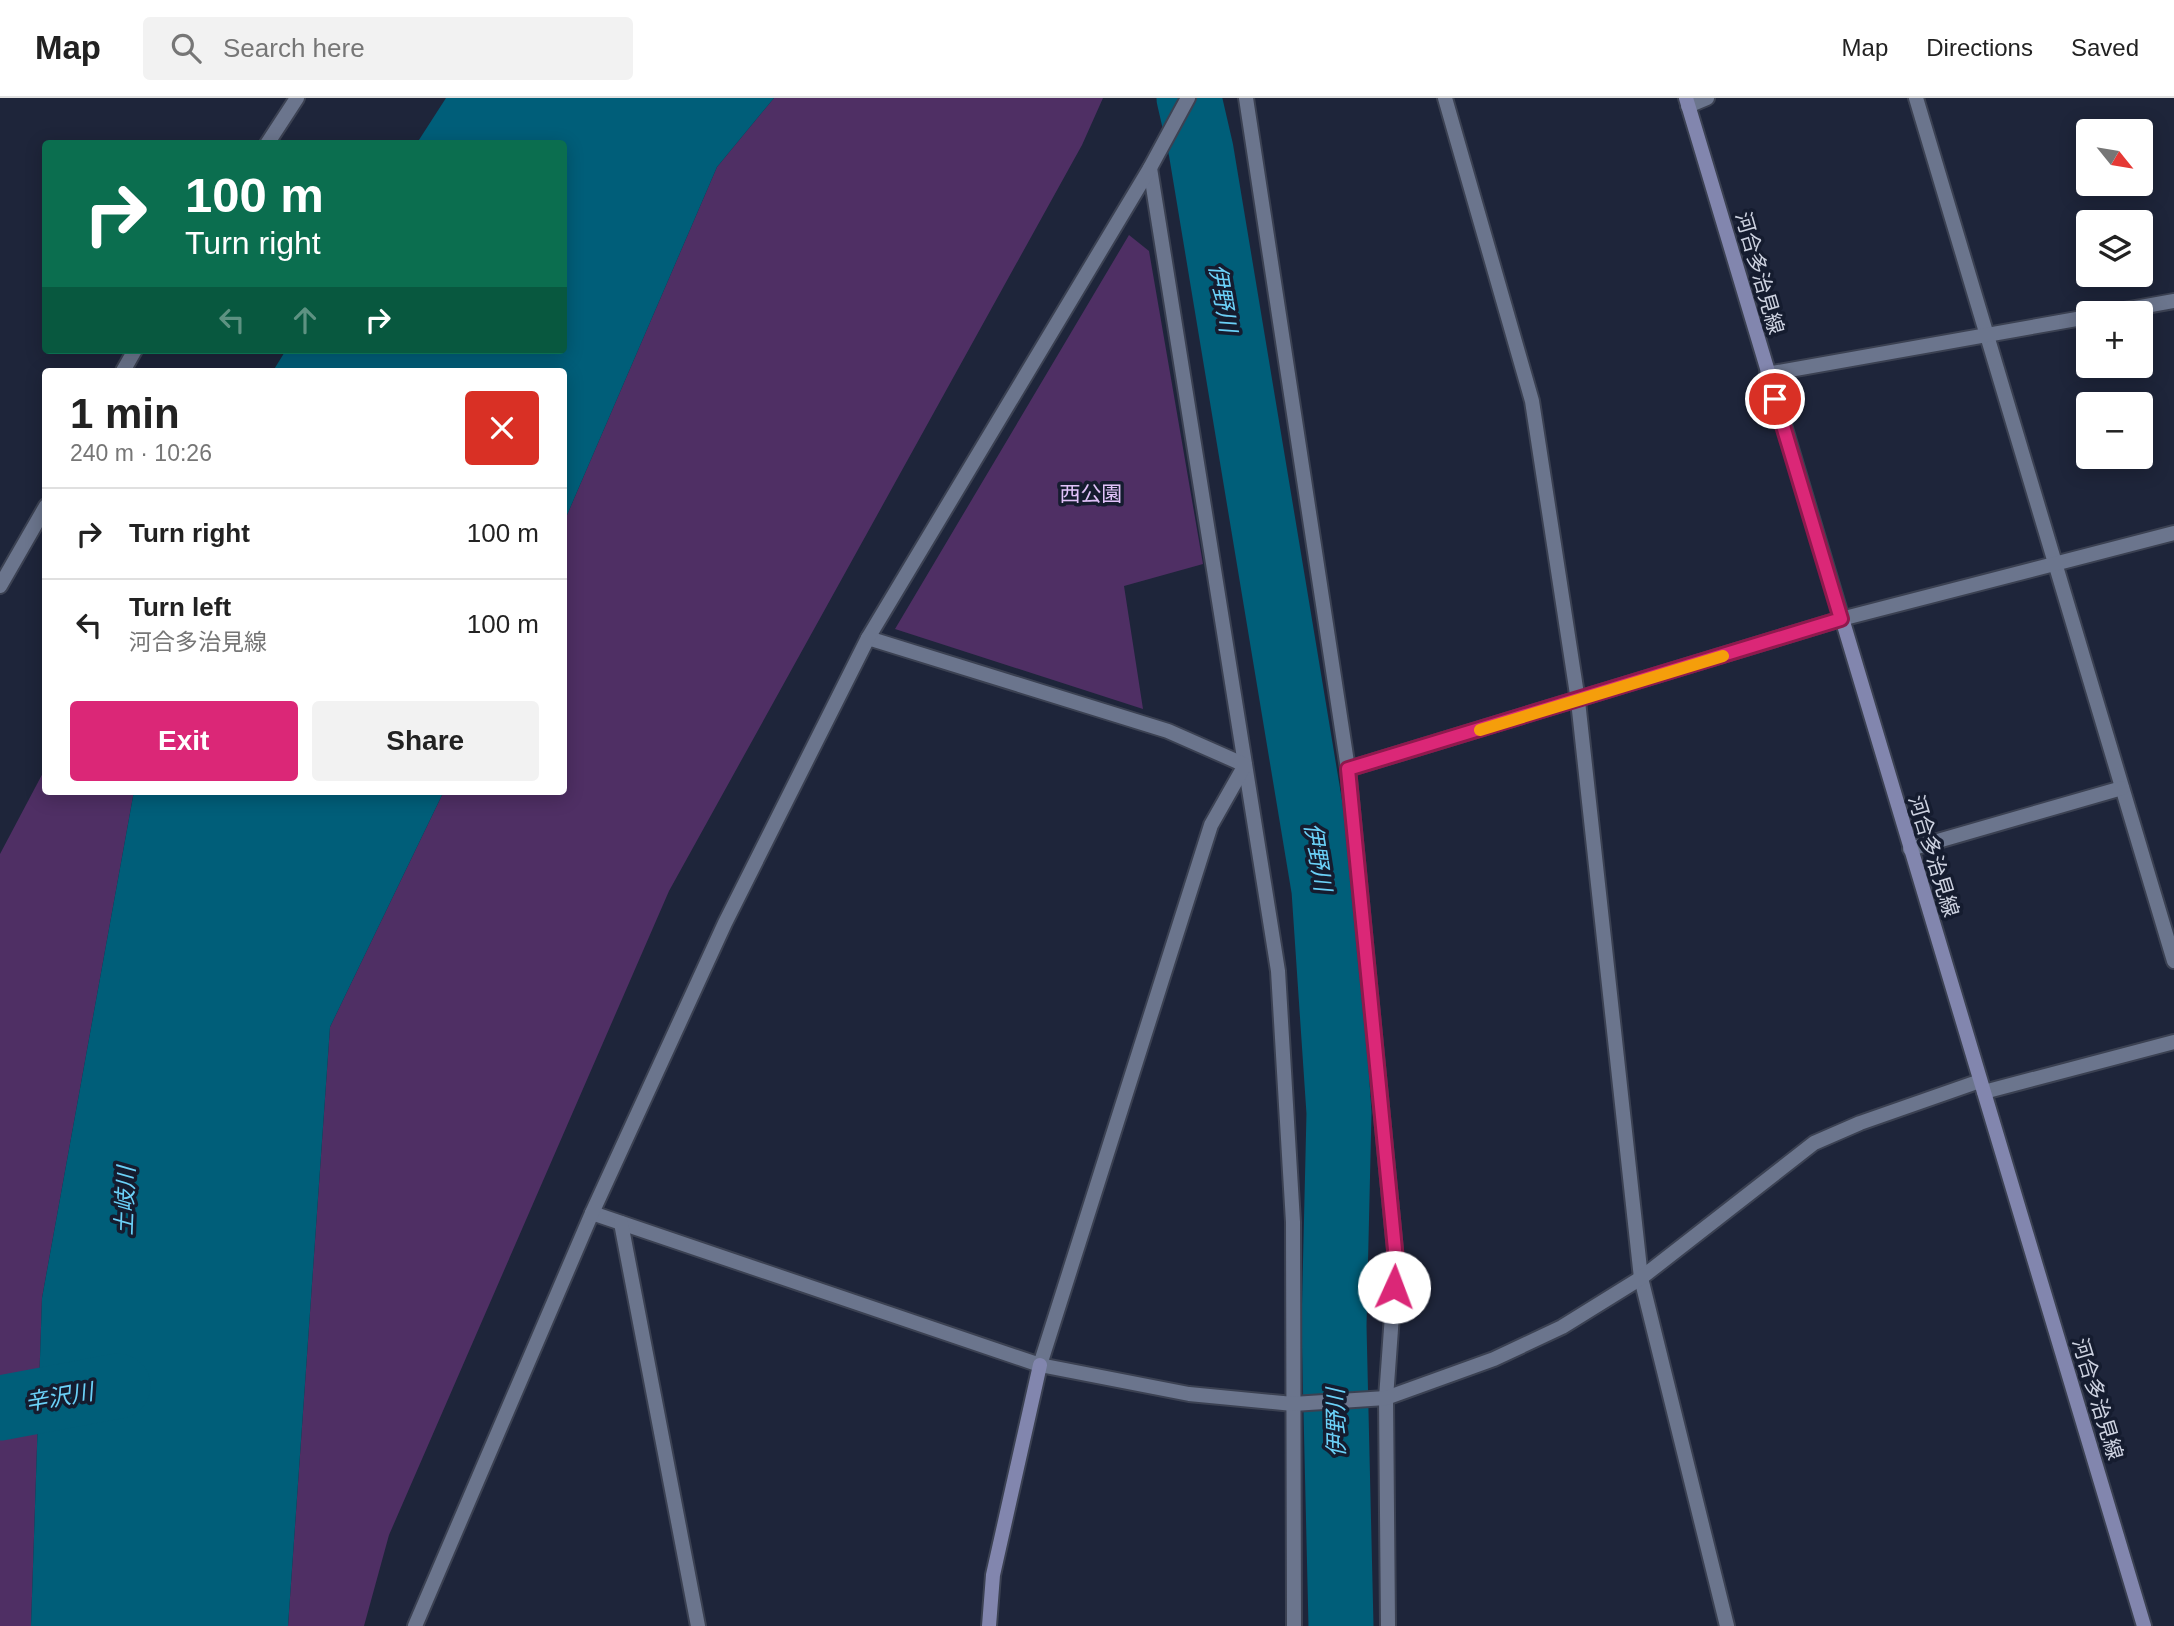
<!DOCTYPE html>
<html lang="en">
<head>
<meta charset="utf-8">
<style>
	body { margin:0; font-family:Helvetica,"Noto Sans JP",sans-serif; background:#f2f2f2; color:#222; height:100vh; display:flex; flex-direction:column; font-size:26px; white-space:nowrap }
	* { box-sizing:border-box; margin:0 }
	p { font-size:23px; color:#767676 }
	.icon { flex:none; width:38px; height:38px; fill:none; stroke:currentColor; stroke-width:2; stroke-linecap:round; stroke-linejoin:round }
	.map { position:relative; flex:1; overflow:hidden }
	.details { position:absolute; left:42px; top:270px; width:525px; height:427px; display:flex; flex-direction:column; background:#fff; border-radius:7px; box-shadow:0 4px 18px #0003 }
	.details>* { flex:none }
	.guide { position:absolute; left:42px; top:42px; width:525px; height:214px; border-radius:7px; box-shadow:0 4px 18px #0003; background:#0b6e4f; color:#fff; overflow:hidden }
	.needle { width:46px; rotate:120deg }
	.tools { position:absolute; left:2076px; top:21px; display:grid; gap:14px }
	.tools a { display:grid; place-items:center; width:77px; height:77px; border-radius:7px; background:#fff; box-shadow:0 4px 18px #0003; font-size:35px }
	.pin { position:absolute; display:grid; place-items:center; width:60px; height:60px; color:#fff; margin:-30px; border:4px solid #fff; border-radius:50%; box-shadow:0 2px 7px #0007 }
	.me { position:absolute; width:77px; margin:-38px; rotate:2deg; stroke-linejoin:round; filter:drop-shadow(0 0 5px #0008) }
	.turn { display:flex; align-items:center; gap:24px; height:147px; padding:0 28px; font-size:32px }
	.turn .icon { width:91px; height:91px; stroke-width:2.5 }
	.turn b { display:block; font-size:49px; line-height:60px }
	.lanes { display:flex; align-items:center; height:66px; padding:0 28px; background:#0003; justify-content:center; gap:35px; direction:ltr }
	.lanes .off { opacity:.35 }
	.round { display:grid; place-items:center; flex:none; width:74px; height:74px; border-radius:7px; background:#f2f2f2 }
	.overview { display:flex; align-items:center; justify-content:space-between; height:119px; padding:0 28px }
	h1 { font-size:42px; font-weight:700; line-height:52px }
	.cta { display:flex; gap:14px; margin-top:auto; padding:14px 28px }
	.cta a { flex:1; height:80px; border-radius:7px; background:#db2777; color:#fff; font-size:28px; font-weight:700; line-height:80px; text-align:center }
	.cta a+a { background:#f2f2f2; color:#222 }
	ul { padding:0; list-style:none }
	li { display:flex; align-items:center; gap:21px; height:91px; padding:0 28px; border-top:2px solid #e0e0e0 }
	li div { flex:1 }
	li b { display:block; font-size:26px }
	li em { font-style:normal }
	header { display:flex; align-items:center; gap:42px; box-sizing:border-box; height:98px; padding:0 35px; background:#fff; border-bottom:2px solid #e0e0e0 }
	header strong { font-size:33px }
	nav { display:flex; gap:38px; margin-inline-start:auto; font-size:24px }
	.search { width:490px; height:63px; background:#f2f2f2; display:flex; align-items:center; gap:18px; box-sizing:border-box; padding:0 24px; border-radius:7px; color:#767676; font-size:26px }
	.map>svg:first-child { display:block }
	.green { fill:#4f2f64 }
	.water { fill:#005e79 }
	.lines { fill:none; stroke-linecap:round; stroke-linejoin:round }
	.river { stroke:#005e79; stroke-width:65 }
	.street-casing { stroke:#3b4152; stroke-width:18 }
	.secondary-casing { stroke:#3b4152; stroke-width:18 }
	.street { stroke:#6b758d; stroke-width:14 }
	.secondary { stroke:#8286ae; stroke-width:14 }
	.route-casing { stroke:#8e194d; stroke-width:18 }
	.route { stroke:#db2777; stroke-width:12 }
	.slow { stroke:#f59e0b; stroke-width:12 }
	.labels { text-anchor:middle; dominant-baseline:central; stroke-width:7; stroke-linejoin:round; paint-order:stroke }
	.street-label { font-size:21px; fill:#ced3e1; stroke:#151c2f }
	.park-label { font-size:21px; fill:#e1c2f9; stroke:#151c2f }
	.water-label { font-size:23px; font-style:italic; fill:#6bd1f8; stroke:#151c2f }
</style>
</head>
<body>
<header>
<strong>Map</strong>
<div class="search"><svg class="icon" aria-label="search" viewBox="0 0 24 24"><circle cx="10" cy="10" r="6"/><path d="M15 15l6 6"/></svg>Search here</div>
<nav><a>Map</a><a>Directions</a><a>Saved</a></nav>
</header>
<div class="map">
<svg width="2174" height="1528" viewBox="0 0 2174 1528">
	<rect width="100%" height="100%" fill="#1e253a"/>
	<!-- green -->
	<g class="green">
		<path d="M774,0H1103L1082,47L669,793L389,1437L364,1528H288L330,929L444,693H564V424L717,69Z"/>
		<path d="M1129,137L1149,153L1203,466L1124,488L1143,611L895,531Z"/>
		<path d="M45,671L46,693H134L42,1200L31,1528H0V756Z"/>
	</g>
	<!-- water -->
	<g class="water">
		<path d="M446,0H774L717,69L564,424V273H273L286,252H564V46L417,45Z"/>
		<path d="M134,693H444L330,929L288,1528H31L42,1200Z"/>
	</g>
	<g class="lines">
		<!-- river -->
		<g class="river">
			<path d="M1189,0L1201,52L1324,792L1339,1015L1334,1228L1341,1528"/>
			<path d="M0,1310L118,1288"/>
		</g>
		<defs>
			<g id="street">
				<path d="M1246,0L1348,671L1396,1162L1386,1300L1388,1528"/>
				<path d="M1445,0L1532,303L1578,603L1641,1180L1727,1528"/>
				<path d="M1916,0L2174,863"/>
				<path d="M1688,8L1707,0"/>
				<path d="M267,46L297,0"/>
				<path d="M1150,70L1278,873L1293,1124L1294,1528"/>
				<path d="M2107,215L2174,203"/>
				<path d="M123,273L135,252"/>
				<path d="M1767,276L2088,219"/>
				<path d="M0,488L46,408"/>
				<path d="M868,540L1168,633L1245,667L1211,727L1040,1267"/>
				<path d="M1348,671L1841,521L2174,435"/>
				<path d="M1910,751L2122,690"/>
				<path d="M1984,994L2174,944"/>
				<path d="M592,1115L1040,1267L1189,1296L1293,1306L1386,1300L1494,1261L1562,1229L1641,1180L1814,1045L1860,1025L1980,983"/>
				<path d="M621,1125L698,1528"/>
				<path d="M415,1528L592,1115L725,825L868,540L1150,70L1188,0"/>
			</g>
			<g id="secondary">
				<path d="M1686,0L2144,1528"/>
				<path d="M989,1528L993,1477L1040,1267"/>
			</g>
		</defs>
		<!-- street casing -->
		<use href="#street" class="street-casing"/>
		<!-- secondary casing -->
		<use href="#secondary" class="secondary-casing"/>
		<!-- street -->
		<use href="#street" class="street"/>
		<!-- secondary -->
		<use href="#secondary" class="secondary"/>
	</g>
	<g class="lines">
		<defs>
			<path id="route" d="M1394,1189L1396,1162L1348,671L1841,521L1775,301"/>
		</defs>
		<!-- route casing -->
		<use href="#route" class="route-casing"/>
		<!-- route -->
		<use href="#route" class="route"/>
		<!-- slow -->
		<path class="slow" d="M1480,632L1723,558"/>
	</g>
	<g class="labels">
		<!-- street labels -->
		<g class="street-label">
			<text transform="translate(1760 175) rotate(74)">河合多治見線</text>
			<text transform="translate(1934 758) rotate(73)">河合多治見線</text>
			<text transform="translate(2098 1301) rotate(73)">河合多治見線</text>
		</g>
		<!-- park labels -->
		<g class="park-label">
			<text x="1091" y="395">西公園</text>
		</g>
		<!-- water labels -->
		<g class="water-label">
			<text transform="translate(1223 200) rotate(80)">伊野川</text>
			<text transform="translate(1318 759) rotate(81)">伊野川</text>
			<text transform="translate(125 1103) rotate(-88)">土岐川</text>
			<text transform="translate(59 1299) rotate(-10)">辛沢川</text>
			<text transform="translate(1336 1325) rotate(-91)">伊野川</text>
		</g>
	</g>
</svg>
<div class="tools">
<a><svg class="needle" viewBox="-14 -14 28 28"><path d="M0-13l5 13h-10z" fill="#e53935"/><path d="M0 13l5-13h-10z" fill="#767676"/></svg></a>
<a><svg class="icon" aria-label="layers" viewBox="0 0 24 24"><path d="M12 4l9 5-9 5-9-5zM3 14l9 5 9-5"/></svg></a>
<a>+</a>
<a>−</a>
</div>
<div class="pin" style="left:1775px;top:301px;background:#d93025"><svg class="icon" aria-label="arrive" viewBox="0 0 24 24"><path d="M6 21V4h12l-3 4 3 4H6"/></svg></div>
<svg class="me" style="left:1394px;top:1189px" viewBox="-20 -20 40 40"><circle r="19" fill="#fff"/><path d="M0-13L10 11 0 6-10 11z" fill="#db2777"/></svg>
<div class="guide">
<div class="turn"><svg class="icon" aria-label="right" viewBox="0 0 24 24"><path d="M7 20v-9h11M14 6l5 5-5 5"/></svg><div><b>100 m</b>Turn right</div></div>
<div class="lanes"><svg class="icon off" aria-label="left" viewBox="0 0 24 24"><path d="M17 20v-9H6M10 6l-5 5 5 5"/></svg><svg class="icon off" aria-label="ahead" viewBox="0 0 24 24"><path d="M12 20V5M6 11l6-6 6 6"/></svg><svg class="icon" aria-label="right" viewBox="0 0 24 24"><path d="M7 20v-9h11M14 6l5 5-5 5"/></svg></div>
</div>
<section class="details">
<div class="overview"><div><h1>1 min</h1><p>240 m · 10:26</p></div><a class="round" style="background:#d93025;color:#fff"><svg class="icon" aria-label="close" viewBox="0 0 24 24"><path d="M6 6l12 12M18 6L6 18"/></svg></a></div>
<ul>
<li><svg class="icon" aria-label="right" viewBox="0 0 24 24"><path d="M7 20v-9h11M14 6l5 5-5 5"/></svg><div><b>Turn right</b></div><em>100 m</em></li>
<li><svg class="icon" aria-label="left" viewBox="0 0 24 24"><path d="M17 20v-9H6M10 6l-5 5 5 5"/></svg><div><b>Turn left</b><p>河合多治見線</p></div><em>100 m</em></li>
</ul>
<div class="cta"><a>Exit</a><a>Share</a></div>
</section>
</div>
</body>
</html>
